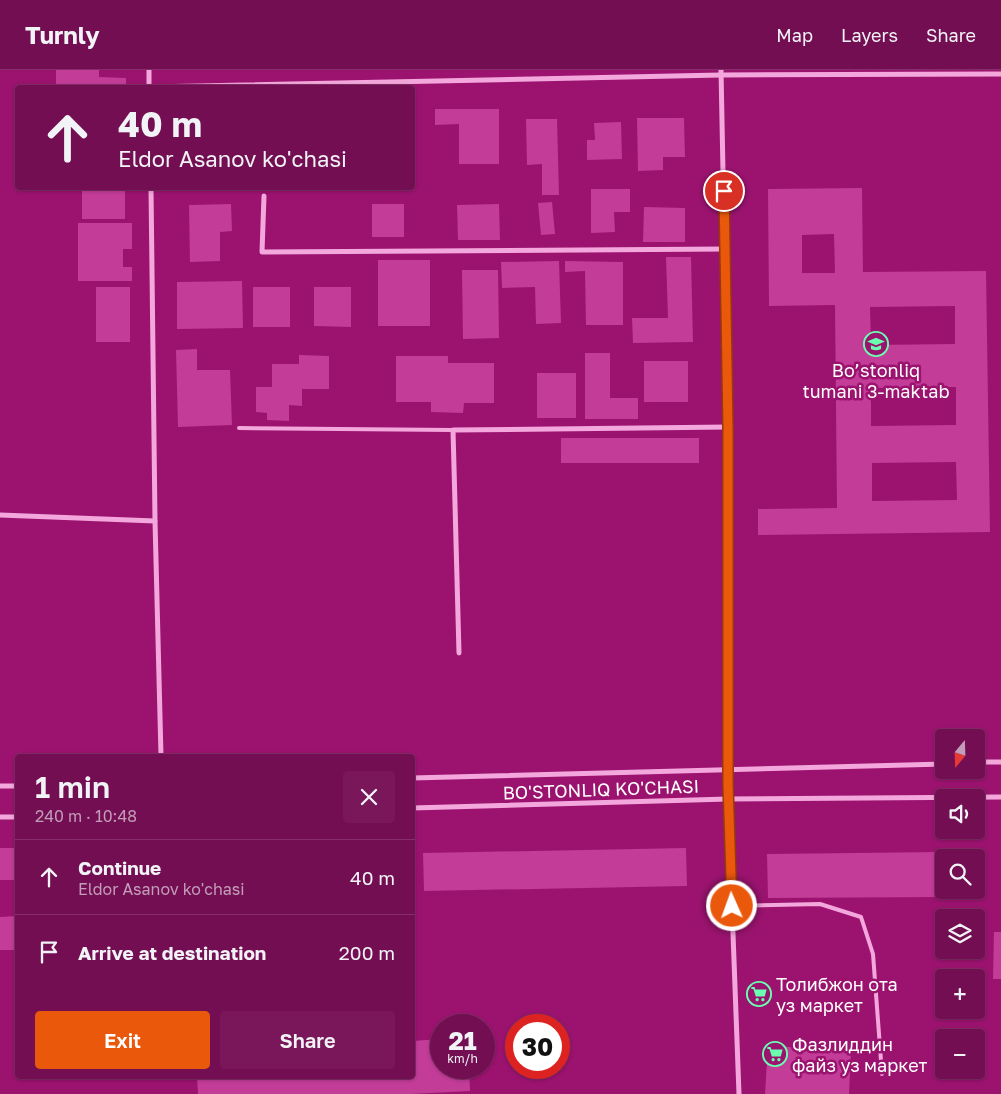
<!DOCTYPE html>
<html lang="en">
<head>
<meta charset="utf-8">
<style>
	body { margin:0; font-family:"Golos Text",sans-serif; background:#79175a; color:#f1f3f6; height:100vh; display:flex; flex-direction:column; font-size:19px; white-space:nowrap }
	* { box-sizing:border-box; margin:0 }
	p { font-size:16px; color:#c29cb8 }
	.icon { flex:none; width:28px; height:28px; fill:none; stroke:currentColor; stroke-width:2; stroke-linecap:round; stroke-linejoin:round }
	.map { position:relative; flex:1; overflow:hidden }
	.details { position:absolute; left:15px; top:684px; width:400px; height:325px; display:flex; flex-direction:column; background:#740e53; border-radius:5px; box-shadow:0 1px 4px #0004,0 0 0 1px #862e6a }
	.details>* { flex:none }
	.guide { position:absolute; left:15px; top:15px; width:400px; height:105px; border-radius:5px; box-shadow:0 1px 4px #0004,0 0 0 1px #862e6a; background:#740e53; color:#f1f3f6; overflow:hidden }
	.needle { width:32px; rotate:199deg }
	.buttons { position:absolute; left:935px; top:659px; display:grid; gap:10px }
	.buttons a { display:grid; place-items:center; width:50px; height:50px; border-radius:5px; background:#740e53; box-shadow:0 1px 4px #0004,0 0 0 1px #862e6a; font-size:25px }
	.speed { position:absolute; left:430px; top:944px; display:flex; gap:10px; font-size:25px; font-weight:700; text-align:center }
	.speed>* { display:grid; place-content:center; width:65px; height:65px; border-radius:50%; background:#740e53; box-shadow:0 1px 4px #0004,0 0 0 1px #862e6a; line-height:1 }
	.speed small { font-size:12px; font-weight:400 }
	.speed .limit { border:8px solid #d22; background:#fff; color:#111 }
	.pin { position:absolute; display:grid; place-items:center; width:42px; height:42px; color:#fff; margin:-21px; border:2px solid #fff; border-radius:50%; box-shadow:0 1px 5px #0007 }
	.me { position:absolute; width:55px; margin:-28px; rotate:358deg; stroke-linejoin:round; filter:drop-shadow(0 0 4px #0008) }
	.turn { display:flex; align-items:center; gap:18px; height:105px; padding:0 20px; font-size:22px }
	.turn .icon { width:65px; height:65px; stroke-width:2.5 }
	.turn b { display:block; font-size:35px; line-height:42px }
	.round { display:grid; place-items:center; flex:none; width:52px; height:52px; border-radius:5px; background:#79175a }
	.headline { display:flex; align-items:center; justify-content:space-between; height:85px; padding:0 20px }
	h1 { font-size:30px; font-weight:600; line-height:38px }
	.cta { display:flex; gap:10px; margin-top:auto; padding:10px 20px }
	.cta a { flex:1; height:58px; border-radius:5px; background:#ea580c; color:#fff; font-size:20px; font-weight:600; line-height:58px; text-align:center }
	.cta a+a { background:#79175a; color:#f1f3f6 }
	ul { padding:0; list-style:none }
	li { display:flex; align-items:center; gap:15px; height:75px; padding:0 20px; border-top:1px solid #862e6a }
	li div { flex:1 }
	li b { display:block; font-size:19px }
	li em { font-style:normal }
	header { display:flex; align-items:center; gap:30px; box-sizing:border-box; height:70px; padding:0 25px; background:#740e53; border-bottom:1px solid #862e6a }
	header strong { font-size:24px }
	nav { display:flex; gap:28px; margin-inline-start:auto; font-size:18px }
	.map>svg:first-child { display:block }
	.building { fill:#c23c98; fill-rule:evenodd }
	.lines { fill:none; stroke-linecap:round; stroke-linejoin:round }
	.lane { stroke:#f4a7dc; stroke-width:4 }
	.street { stroke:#f4a7dc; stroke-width:5 }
	.route-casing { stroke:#983908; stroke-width:12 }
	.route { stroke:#ea580c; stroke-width:9 }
	.labels { text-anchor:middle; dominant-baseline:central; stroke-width:5; stroke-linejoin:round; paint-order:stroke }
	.poi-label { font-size:18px; fill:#fff; stroke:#9b136f; text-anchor:start }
	.street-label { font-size:18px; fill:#fff; stroke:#9b136f }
</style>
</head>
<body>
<header>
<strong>Turnly</strong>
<nav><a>Map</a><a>Layers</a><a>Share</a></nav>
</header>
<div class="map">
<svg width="1001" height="1024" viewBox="0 0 1001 1024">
	<rect width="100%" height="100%" fill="#9b136f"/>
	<!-- building -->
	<g class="building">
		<path d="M56,0H99V7L126,8V18H56Z"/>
		<path d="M435,39H499V94H459V54L435,55Z"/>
		<path d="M637,48H684L685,87H663V100L638,101Z"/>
		<path d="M526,49H557L559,125H542V94L527,95Z"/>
		<path d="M621,52L622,89L587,90V70H595L594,53Z"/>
		<rect x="82" y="118" width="43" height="31"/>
		<path d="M862,118L863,202L986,201L990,462L758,465V439L837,438L835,235L769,236L768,119ZM834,164L835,203H802V165ZM955,236V274L871,275L870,237ZM956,317V355L871,356V318ZM956,392L957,430L872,431V393Z"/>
		<path d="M591,119H630V142H614L615,162L591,163Z"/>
		<path d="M552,132L555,164L541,165L538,133Z"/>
		<path d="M231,134L232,161L220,162V191L190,192L189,135Z"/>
		<rect x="372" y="134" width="32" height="33"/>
		<path d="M499,134L500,170H458L457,135Z"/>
		<path d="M644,137L685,138V172H643Z"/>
		<path d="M78,153H132V179H123V197H132V211H78Z"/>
		<path d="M666,187H691L693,272L633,273L632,248H668Z"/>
		<rect x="378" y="190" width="52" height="66"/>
		<path d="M559,191L561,253L536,254L535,217L502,218L501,192Z"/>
		<path d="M565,191L623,192V255H586L585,201L565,202Z"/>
		<path d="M462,200H498L499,268L463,269Z"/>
		<path d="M242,211L243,258L177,259V212Z"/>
		<rect x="96" y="217" width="34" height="55"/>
		<rect x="253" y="217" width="37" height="40"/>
		<path d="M314,217H351V257L314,256Z"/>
		<path d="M197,279V300H230L232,355L178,357L176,280Z"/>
		<path d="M585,283H610V328H638V349H585Z"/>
		<path d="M299,285L329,286V319H302V336L289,335V351L267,350V343L256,342V317H272V294H299Z"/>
		<path d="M396,286H448V293H494V333H464L463,343L431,342V332H396Z"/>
		<rect x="644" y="291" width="44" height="41"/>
		<rect x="537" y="303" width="39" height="45"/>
		<rect x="561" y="368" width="138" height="25"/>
		<rect x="0" y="778" width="18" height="32"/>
		<path d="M686,778L687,816L424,821L423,783Z"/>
		<path d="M941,782V827L768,828L767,784Z"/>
		<path d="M18,846V880H0V847Z"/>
		<path d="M994,862H1001V909H993Z"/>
		<path d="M441,969V998H469L470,1021L412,1024H198L197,1006H412V971Z"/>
		<path d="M768,976L851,980L849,1024H765Z"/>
	</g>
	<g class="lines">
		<!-- lane -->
		<g class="lane">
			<path d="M239,358L453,360"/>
			<path d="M732,836L820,834L861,847L873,884L882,1004"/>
		</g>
		<!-- street -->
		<g class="street">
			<path d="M149,0V18"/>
			<path d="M721,0L728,357V729L739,1024"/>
			<path d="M149,17L721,5L1001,4"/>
			<path d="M151,118L155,451L161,686"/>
			<path d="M264,126L262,182L725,179"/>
			<path d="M0,445L155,451"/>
			<path d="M459,583L453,360L728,357"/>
			<path d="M976,692H1001"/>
			<path d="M412,708L944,694"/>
			<path d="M0,716H18"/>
			<path d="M412,738L728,729L1001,727"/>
			<path d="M0,747H18"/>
		</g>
	</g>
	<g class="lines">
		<defs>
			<path id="route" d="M724,121L728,357V715L732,836"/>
		</defs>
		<!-- route casing -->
		<use href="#route" class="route-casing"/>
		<!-- route -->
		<use href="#route" class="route"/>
	</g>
	<!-- icons -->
	<defs>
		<symbol id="school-ring" viewBox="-11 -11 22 22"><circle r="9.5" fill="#9b136f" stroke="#6affb0" stroke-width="1.5"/><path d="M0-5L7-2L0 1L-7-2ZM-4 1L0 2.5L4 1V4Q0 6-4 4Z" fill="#6affb0"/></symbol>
		<symbol id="supermarket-ring" viewBox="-11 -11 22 22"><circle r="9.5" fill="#9b136f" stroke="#6affb0" stroke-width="1.5"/><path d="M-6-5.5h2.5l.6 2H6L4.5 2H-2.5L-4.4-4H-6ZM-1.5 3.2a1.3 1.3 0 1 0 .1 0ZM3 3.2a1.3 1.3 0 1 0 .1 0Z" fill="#6affb0"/></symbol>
	</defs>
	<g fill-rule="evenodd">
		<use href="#school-ring" x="862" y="260" width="28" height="28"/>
		<use href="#supermarket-ring" x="745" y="910" width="28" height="28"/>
		<use href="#supermarket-ring" x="761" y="970" width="28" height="28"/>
	</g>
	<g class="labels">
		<!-- poi labels -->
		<g class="poi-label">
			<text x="876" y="300" text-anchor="middle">Bo’stonliq<tspan x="876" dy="21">tumani 3-maktab</tspan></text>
			<text x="776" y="914">Толибжон ота<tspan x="776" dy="21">уз маркет</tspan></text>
			<text x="792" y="974">Фазлиддин<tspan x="792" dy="21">файз уз маркет</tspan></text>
		</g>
		<!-- street labels -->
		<g class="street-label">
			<text transform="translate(601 719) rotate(-2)">BO'STONLIQ KO'CHASI</text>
		</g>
	</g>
</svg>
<div class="buttons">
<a><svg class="needle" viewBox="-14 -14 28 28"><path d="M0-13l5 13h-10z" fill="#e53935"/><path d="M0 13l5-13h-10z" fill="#c29cb8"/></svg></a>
<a><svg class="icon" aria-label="sound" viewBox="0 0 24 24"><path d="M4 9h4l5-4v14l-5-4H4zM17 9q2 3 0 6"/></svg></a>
<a><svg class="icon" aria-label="search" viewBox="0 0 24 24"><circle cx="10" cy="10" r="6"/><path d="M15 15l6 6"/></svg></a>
<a><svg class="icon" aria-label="layers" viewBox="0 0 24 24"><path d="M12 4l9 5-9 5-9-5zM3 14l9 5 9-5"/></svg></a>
<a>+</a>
<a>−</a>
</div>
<div class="speed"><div>21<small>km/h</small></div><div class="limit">30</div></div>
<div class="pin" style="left:724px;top:121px;background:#d93025"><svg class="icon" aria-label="arrive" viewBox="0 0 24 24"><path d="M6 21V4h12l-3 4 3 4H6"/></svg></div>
<svg class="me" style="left:732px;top:836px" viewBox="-20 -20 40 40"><circle r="17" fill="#ea580c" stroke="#fff" stroke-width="3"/><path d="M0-11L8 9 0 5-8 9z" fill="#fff"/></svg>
<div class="guide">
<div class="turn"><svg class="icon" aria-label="ahead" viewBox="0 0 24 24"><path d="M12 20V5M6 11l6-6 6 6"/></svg><div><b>40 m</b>Eldor Asanov ko'chasi</div></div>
</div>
<section class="details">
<div class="headline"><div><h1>1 min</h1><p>240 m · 10:48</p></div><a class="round"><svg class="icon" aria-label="close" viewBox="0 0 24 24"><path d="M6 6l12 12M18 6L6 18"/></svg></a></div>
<ul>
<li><svg class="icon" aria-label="ahead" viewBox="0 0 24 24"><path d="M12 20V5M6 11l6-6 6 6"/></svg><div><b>Continue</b><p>Eldor Asanov ko'chasi</p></div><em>40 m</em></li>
<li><svg class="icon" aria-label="arrive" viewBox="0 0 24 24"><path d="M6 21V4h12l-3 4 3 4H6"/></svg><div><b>Arrive at destination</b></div><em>200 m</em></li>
</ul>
<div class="cta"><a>Exit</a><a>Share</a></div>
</section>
</div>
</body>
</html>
